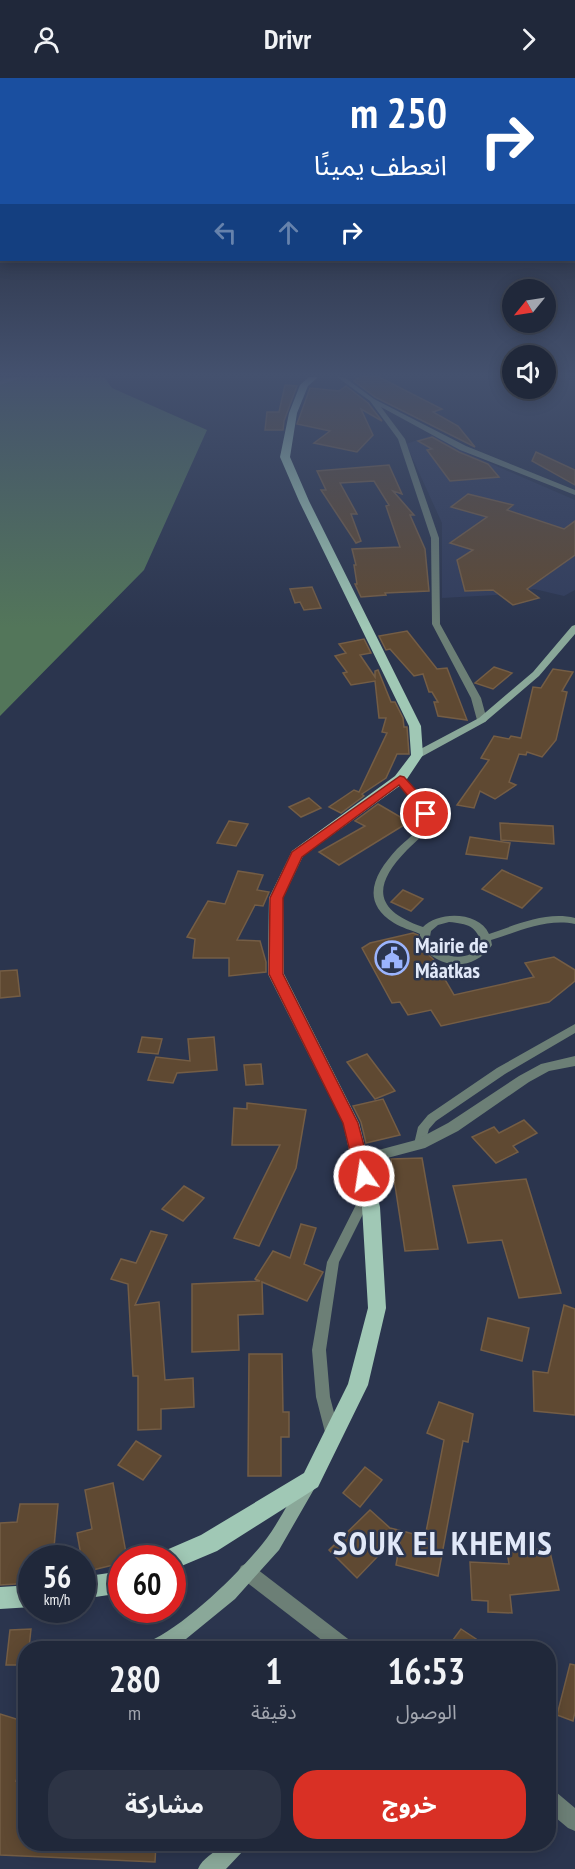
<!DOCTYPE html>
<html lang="ar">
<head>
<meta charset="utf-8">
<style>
	body { margin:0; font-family:"PT Sans Narrow","Noto Sans Arabic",sans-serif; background:#2d3445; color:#f1f3f6; direction:rtl; height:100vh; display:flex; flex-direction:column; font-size:22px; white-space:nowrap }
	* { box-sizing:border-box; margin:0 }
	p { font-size:20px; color:#a2a6af }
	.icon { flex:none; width:33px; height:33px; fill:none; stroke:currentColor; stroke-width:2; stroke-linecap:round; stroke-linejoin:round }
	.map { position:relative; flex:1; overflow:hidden; direction:ltr }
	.drawer { position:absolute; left:18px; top:1563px; width:538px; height:210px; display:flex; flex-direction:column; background:#20283a; border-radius:24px; box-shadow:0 3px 15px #0003,0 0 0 2px #3d4454; direction:rtl }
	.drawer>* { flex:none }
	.guide { position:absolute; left:0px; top:0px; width:576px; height:183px; box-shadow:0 3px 15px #0003,0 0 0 2px #3d4454; direction:rtl; background:#1a4fa0; color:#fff; overflow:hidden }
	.needle { width:39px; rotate:240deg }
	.fabs { position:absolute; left:502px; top:201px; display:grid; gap:12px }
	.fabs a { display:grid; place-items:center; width:54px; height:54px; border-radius:50%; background:#20283a; box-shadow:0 3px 15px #0003,0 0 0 2px #3d4454; font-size:30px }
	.speed { position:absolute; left:18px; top:1467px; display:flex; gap:12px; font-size:30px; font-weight:700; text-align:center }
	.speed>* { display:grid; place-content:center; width:78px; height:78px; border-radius:50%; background:#20283a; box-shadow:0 3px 15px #0003,0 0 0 2px #3d4454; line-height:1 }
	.speed small { font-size:15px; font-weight:400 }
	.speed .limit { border:9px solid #d22; background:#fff; color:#111 }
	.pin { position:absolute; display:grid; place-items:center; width:51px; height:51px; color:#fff; margin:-26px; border:3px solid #fff; border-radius:50%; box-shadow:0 2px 6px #0007 }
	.me { position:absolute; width:66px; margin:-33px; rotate:347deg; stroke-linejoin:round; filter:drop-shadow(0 0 4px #0008) }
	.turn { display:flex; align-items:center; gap:21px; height:126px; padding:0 30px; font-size:27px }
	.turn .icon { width:78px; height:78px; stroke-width:2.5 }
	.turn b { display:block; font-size:42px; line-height:51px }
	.lanes { display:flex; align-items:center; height:57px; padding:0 30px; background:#0003; justify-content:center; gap:30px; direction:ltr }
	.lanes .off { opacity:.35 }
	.eta { display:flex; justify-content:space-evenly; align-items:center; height:102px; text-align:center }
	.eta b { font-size:36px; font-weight:700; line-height:42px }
	.primary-button { display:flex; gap:12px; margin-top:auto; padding:12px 30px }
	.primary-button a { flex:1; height:69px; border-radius:24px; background:#d93025; color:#fff; font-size:24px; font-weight:700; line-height:69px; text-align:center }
	.primary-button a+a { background:#2d3445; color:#f1f3f6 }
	header { display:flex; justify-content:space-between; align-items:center; height:78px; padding:0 30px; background:#20283a; font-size:27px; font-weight:700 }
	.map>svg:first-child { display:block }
	.built { fill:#323d5c }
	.forest { fill:#53765a }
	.building { fill:#5f4932; stroke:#745d45; stroke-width:1.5 }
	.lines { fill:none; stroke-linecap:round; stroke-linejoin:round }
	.lane { fill:#6c7f76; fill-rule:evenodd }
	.street { fill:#6c7f76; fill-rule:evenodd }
	.secondary { fill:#8aa899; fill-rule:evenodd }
	.primary { fill:#a0c8b5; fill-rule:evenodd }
	.route { fill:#d93025; stroke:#8d1f18; stroke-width:1.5 }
	.labels { text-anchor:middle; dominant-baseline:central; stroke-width:5; stroke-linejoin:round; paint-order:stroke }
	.poi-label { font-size:22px; font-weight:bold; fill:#e1e8f8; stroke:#2b354e; text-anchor:start }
	.near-district-label { font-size:33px; font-weight:bold; letter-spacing:1.5px; fill:#e1e8f8; stroke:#2b354e }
</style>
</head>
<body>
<header><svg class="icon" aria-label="forward" viewBox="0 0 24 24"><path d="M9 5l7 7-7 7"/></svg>Drivr<svg class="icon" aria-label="person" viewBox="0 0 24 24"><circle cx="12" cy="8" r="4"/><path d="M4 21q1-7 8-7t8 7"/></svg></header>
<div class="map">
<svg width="575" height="1791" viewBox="0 0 575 1791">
	<rect width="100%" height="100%" fill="#2b354e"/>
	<!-- built -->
	<path class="built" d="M432,357L471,377L575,422V512L564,518L534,511L496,517L442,520V445L406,366Z"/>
	<!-- forest -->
	<path class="forest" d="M0,299H104L112,310L207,352L144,492L0,638Z"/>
	<!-- building -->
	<g class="building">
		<path d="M360,299H379L442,331L433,334L458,348L475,369L375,319L354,303Z"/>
		<path d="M285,307L297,308L284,343L283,352H265L267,334H279Z"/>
		<path d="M346,308L368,325L382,343L361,331L373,357L357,374L314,365L330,353L297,346L310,310L339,313Z"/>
		<path d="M432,359L459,374L488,386L499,399L450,403L427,372L432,371L418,363Z"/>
		<path d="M536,374L575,392V407L532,383Z"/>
		<path d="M389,387L402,416L393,413L414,437H410L425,471L429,513L385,515L386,517L361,519L355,506H357L354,487H356L352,471L400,469L386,428L389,427L374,403L340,405L357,436H351L361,463L356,465L321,412H326L317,393Z"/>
		<path d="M468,416L513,427L507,432L564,451L575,443V477L527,511L539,520L513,527L493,512L465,513L457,482L473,472L450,465L487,439L451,429Z"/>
		<path d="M312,509L321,530L304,532L300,524L295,525L290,511Z"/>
		<path d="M407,553L437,591L447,590L467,642L438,638L434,624H438L432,614H429L423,596L414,598L390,571L386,572L379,558Z"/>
		<path d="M364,561L371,575L360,577L375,599V593L378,592L391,624H395L403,640L404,649H407L409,676H397L386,700L362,716L364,718L341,735L329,729L354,712L359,714L387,655L382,654L386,640H379L375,603L351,607L343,595L347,594L335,578L346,575L339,566Z"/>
		<path d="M494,589L512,595L493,611L475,605Z"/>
		<path d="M553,591L573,594L562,613L567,614L556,662L542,679L527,674L526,677L519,676L509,704L516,707L495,721L480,713L474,730L457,727L489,682L481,680L494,658L509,661L511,658L521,660L533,609L541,610Z"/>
		<path d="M309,720L321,730L301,739L289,729Z"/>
		<path d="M378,726L409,744L339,787L319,774L365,748L355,743Z"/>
		<path d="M229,743L248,746L236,768L217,765Z"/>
		<path d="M500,745L553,748L554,766L501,762Z"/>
		<path d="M470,759L510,765L507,781L466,776Z"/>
		<path d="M502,792L542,810L522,830L482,811Z"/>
		<path d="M238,793L263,797L257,812L269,814L263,828L255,827L237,862L260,863L266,884V894L229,898V880H193L195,861L187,859L208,823L225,826Z"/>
		<path d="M403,812L423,821L411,833L391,824Z"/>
		<path d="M413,855L418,857L417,866L433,881L454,917L534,899L525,885L554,879L575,892V903L549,924L441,948L431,932L408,937L400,924L392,925L362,870L370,865Z"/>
		<path d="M17,892L20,918L0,920V893Z"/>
		<path d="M142,959L162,961L158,976L138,974Z"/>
		<path d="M214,959L217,992L177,995L173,1005L148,1002L156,979L190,983L188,961Z"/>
		<path d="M367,976L395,1013L375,1021L347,984Z"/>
		<path d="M261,986L263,1006L246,1007L244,987Z"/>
		<path d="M383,1021L400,1057L366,1065L361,1044L353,1028Z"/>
		<path d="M247,1025L306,1032L296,1090L259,1168L234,1160L280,1067H232L234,1030L247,1031Z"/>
		<path d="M524,1042L537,1055L513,1068L518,1074L496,1085L472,1059L494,1049L499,1055Z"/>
		<path d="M422,1080L438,1171L405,1173L391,1081Z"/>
		<path d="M526,1101L561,1215L519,1220L502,1162L468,1165L453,1108Z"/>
		<path d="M184,1108L204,1120L183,1143L162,1131Z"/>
		<path d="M301,1146L316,1150L304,1186L323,1194L307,1223L262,1204L263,1236L238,1237L239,1272L192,1274V1206L260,1203L255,1201L273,1173L290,1180Z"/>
		<path d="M151,1153L167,1157L135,1227L159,1224L165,1302L193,1300L194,1329L161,1331V1351L138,1352V1298H133L128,1206L111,1201L121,1181L136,1185Z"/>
		<path d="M564,1227L575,1231V1337L534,1333L533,1293L548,1295Z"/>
		<path d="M488,1240L529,1250L522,1283L481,1272Z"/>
		<path d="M249,1276H282L283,1334H289V1359H281V1398H248Z"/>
		<path d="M439,1324L473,1336L468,1364L463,1363L438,1498L396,1487L402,1453L425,1459L444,1362L427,1355Z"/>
		<path d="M136,1363L161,1378L143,1402L118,1387Z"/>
		<path d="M365,1389L382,1402L360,1429L343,1415Z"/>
		<path d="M113,1405L127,1480H122V1485L84,1494L77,1455L92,1451L85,1412Z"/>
		<path d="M20,1426H58L53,1480H32V1505L0,1507V1445L17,1444Z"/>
		<path d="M370,1432L390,1450L402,1453L357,1500L329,1472Z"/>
		<path d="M549,1470L559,1512L510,1517L512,1535L488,1534V1523L472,1522L470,1484L509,1486L507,1474Z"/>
		<path d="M31,1551L29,1570H26V1587H6L10,1552Z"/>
		<path d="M461,1551L476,1561L469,1570H447Z"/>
		<path d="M570,1586L575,1587V1634L573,1643L557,1637Z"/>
		<path d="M0,1636L26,1644V1678L16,1703L26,1704V1766H156L155,1784L0,1777Z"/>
	</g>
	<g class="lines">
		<!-- lane -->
		<g class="lane">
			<path d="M400,698L403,699L424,722L432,744C426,756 416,763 407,772C372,808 374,832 423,849C438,833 479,833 489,856C516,847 546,833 575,840V846C546,840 518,854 491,862L492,867C473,895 437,891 419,865L420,856C411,852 402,850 394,845C359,823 375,795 397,771C406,762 417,755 422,744L415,723L396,701ZM449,844C468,846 476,847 482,867C467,885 443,881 429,864L431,853L438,847Z"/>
			<path d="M575,946V955L505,996L436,1043L429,1051L424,1069L420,1071L416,1069L414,1066L418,1049L428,1037L497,990Z"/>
			<path d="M368,1109L372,1111L374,1114L339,1184L326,1272L330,1319L340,1358L338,1363L333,1365L328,1363L326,1358L316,1319L312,1272L327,1184L364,1111Z"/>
		</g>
		<!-- street -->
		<g class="street">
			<path d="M14,299H24L0,307V303Z"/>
			<path d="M337,299H344L374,321L466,368L575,412V417L460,372L381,329L405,361L439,460L440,546L481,620L487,642L485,644H479L477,642L471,620L432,546L431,460L398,361L370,323Z"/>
			<path d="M575,978V988L549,993L529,1004L458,1053L425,1070L361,1087L356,1086L354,1082L356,1078L416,1062L448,1045L519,998L541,986Z"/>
			<path d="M247,1485L253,1488L352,1564L355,1570H332L241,1500L238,1494L241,1488Z"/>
			<path d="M549,1711L556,1714L575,1730V1753L568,1750L549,1734Z"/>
		</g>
		<!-- secondary -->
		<g class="secondary">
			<path d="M575,547V556L539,598L485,644L421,679H413V675L479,640L533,594L572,548Z"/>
			<path d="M309,1398L315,1400L317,1406L279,1472L235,1521L175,1570H145L148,1564C185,1548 242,1493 267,1460C280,1442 291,1420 303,1400Z"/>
			<path d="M223,1766H246L243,1773L226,1791H198C202,1780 215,1775 223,1766Z"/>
		</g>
		<!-- primary -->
		<g class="primary">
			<path d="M309,299H318L308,308L297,335L290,379L309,423L421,648L423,677L405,704L303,778L283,820L284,896L359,1045L380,1129L386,1230L368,1307L318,1409L217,1473L172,1492V1480H161L164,1473L201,1457L304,1395L348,1306L368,1230L362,1129L343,1045L268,896L269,820L292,773L395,698L411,677L409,648L299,423L280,379L289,335L300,307Z"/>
			<path d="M122,1493V1515L82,1521V1499Z"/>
			<path d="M32,1507V1529L0,1531V1509Z"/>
		</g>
	</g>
	<!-- sky -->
	<linearGradient id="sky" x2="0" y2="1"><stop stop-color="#181d2b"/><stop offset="0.54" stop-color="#44516e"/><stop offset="1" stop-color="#44516e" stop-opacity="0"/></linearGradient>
	<rect width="575" height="550" fill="url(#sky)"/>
	<!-- route -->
	<path class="route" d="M400,698L404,699L423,720L432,736L430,739H421L413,724L399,707L302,779L283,820V896L358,1045L372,1098L370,1102L364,1104L359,1102L356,1098L343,1045L269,896L270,820L292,774Z"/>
	<!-- icons -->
	<defs>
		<symbol id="civic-ring" viewBox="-11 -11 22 22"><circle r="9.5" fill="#2b354e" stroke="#9bb4fd" stroke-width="1.5"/><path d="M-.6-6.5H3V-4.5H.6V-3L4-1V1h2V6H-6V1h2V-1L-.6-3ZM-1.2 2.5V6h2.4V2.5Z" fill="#9bb4fd"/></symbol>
	</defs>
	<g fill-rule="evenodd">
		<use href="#civic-ring" x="373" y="861" width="38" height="38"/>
	</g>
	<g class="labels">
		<!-- poi labels -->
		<g class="poi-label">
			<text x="415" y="867">Mairie de<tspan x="415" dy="25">Mâatkas</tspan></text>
		</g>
		<!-- near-district labels -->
		<g class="near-district-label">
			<text x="443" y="1464">SOUK EL KHEMIS</text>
		</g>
	</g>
</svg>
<div class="fabs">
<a><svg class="needle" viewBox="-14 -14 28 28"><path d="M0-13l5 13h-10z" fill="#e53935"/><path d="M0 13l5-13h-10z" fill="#a2a6af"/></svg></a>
<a><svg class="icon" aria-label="sound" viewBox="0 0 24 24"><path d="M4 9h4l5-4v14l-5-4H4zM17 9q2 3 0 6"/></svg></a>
</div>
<div class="speed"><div>56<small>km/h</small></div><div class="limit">60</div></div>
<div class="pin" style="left:426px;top:736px;background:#d93025"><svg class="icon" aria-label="arrive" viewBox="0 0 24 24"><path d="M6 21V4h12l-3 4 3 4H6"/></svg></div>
<svg class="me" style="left:364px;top:1098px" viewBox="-20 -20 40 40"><circle r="17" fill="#d93025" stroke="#fff" stroke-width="3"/><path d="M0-11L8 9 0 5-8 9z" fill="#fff"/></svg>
<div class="guide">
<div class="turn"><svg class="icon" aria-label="right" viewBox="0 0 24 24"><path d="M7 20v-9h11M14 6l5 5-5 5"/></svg><div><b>250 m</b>انعطف يمينًا</div></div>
<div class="lanes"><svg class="icon off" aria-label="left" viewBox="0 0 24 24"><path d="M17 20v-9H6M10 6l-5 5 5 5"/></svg><svg class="icon off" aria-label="ahead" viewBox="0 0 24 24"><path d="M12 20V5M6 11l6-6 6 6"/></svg><svg class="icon" aria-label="right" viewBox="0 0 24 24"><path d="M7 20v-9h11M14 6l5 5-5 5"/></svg></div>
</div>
<section class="drawer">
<div class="eta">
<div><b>16:53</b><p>الوصول</p></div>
<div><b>1</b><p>دقيقة</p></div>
<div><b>280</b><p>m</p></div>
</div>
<div class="primary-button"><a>خروج</a><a>مشاركة</a></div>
</section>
</div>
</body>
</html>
